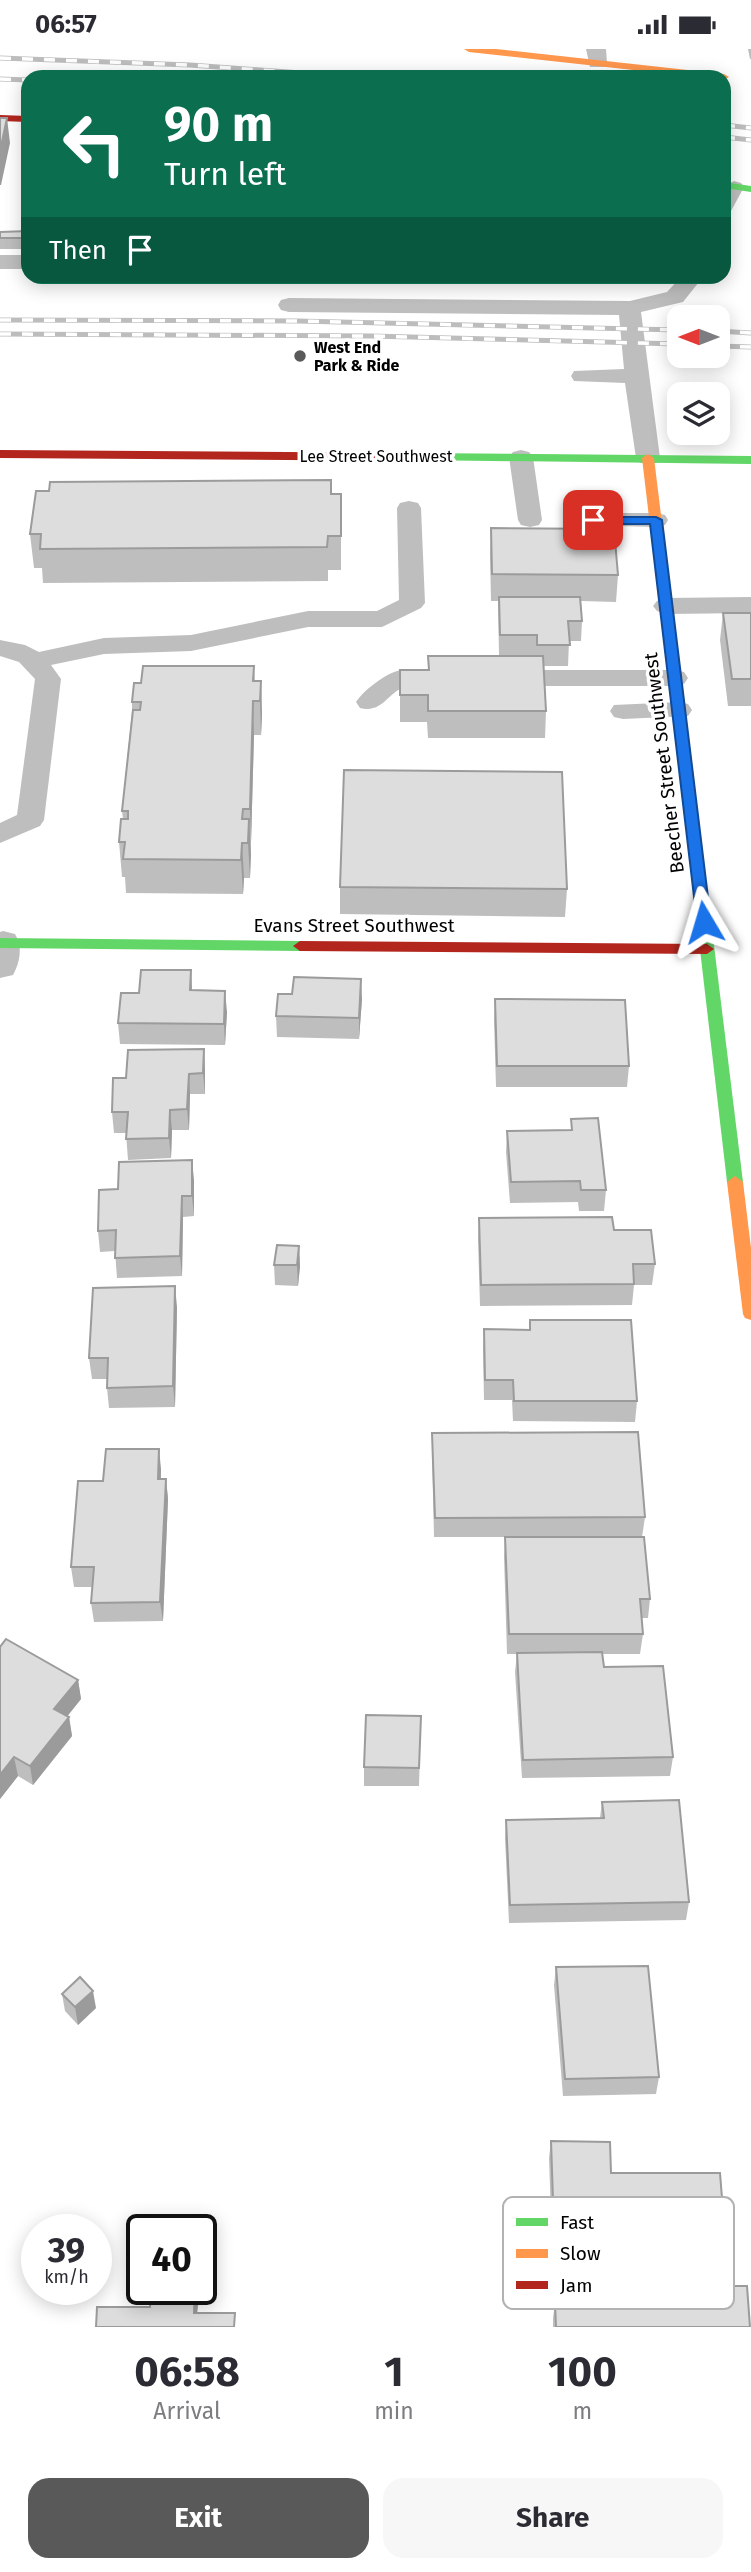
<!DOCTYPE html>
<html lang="en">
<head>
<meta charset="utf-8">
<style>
	body { margin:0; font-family:"Fira Sans",sans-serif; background:#f7f7f7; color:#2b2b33; height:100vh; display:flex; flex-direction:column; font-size:26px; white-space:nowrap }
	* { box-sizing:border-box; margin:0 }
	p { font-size:23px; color:#7c7c81 }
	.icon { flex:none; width:38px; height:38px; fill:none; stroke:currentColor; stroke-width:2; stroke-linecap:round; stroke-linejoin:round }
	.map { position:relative; height:2278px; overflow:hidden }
	.panel { display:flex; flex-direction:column; background:#fff; flex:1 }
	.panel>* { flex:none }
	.guide { position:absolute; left:21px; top:21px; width:710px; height:214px; border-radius:21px; box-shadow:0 4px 18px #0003; background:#0b6e4f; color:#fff; overflow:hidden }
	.needle { width:46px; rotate:270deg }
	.buttons { position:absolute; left:667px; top:256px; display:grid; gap:14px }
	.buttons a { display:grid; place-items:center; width:63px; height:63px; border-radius:14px; background:#fff; box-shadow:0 4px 18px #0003; font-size:35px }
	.speed { position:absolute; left:21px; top:2165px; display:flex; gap:14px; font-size:35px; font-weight:700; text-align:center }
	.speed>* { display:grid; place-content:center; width:91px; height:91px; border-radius:50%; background:#fff; box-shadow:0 4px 18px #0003; line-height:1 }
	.speed small { font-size:18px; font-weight:400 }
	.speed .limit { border:4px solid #111; border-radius:10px; background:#fff; color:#111 }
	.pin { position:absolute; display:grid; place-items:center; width:60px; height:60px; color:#fff; margin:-30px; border-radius:14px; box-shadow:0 4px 10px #0006 }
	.me { position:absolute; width:77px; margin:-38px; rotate:353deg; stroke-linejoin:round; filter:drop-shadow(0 0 5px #0008) }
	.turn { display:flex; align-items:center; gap:24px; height:147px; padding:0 28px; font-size:32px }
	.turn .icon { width:91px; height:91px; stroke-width:2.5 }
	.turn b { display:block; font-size:49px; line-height:60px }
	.then { display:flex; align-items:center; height:66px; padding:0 28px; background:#0003; gap:14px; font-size:26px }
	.eta { display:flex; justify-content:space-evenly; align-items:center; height:119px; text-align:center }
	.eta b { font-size:42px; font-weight:700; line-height:49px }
	.action { display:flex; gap:14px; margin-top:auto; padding:14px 28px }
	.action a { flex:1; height:80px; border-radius:21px; background:#595959; color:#fff; font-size:28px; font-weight:700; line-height:80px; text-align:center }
	.action a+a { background:#f7f7f7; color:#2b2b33 }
	.status { display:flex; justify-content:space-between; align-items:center; height:49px; padding:0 35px; background:#fff; direction:ltr }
	.status svg { height:19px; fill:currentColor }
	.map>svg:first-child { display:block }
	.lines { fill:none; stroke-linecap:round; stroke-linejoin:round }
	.lane { fill:#bebebe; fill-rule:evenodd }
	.street { fill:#bebebe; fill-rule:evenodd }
	.fast { fill:#63d668; fill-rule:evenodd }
	.slow { fill:#ff974d; fill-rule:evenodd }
	.jam { fill:#b3261e; fill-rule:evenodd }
	.rail-casing { stroke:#bdbdbd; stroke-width:5 }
	.rail { stroke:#fff; stroke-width:3.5; stroke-dasharray:11; stroke-linecap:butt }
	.wall { fill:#bebebe }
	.shaded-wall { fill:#9b9b9b }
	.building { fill:#ddd; stroke:#9b9b9b; stroke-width:2 }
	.route { fill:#1a73e8; stroke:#114b97; stroke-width:2 }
	.poi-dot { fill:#595959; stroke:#fff; stroke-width:2.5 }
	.labels { text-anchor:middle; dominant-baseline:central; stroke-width:7; stroke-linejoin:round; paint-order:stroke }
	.far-poi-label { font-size:16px; font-weight:bold; fill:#000; stroke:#fff; text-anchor:start }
	.far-street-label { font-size:16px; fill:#000; stroke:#fff }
	.street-label { font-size:19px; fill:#000; stroke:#fff }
	.key { fill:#fff; stroke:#b2b2b2; stroke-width:2 }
	.key-label { font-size:19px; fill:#000 }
</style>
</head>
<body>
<div class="status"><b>06:57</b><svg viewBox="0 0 49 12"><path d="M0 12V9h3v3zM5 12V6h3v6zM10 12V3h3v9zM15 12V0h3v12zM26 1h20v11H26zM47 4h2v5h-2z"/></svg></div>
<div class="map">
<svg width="751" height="2278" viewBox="0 0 751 2278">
	<rect width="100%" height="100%" fill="#fff"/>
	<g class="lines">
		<!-- lane -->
		<g class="lane">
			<path d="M586,0H606L607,14L604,18H590Z"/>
			<path d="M734,132L741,134L744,138L731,162L724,164V137Z"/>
			<rect x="0" y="206" width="28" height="14"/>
			<path d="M681,228H703L683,253L641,263L660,409L656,414H640L636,409L625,334L574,332L571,327L574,322L624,320L619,266L289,263L281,261L278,256L281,251L289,249L630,252L667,243Z"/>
			<path d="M521,401L529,403L533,408L542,471L539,476L530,478L521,476L518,471L509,408L513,403Z"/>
			<path d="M409,452L418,454L421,459L425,554L421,559L382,578H308L191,602L104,605L51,616L61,630L44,771L40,777L0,794V774L17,766L35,630L19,613L0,607V591L25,596L39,603L104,589L191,586L308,562H377L399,551L397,459L400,454Z"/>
			<path d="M593,464H656L665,466L668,471L665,476L656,478L584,476L581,471L584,466Z"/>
			<path d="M751,548V564L666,565L657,562L653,557L657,552L666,549Z"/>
			<path d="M400,621L453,623L457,629L453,635C438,639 423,634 408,637C388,641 384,665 360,659L356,653C365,640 385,625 400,621Z"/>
			<path d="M502,621H675L684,623L688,629L684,635L675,637H502L493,635L489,629L493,623Z"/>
			<path d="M679,653L688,655L692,661L688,667L623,670L614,668L610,662L614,656Z"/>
		</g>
		<!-- street -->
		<path class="street" d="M3,882L15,885C23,898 20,913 13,926L0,929V883Z"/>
		<!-- fast -->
		<g class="fast">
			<path d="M724,133L751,137V143L724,139Z"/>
			<path d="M418,404L751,407V415L414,411L412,408Z"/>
			<path d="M698,818L705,823L743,1133L735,1139L727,1133L691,823Z"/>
			<path d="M0,889L300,892L307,897L300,902L0,899Z"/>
		</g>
		<!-- slow -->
		<g class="slow">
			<path d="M464,0H496L724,25L729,28L724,31V28H697L469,3Z"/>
			<path d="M648,405L654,409L705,823L698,828L691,823L642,409Z"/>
			<path d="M735,1127L743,1133L751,1199V1271L745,1269L743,1265L727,1133Z"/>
		</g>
		<!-- jam -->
		<g class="jam">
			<path d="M0,66L28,67V73L0,72Z"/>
			<path d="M0,401L418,404L424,408L418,412L0,409Z"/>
			<path d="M300,892L707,895L714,900L707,905L300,902L293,897Z"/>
		</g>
		<defs>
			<g id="rail">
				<path d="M0,9L190,16L356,28"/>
				<path d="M0,30L28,31"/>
				<path d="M724,76L751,79"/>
				<path d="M724,88L751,91"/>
				<path d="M0,271L297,272L679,281"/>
				<path d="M718,282L751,284"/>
				<path d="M0,285L371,287L679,295"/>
				<path d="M718,297L751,298"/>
			</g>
		</defs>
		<!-- rail casing -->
		<use href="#rail" class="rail-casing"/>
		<!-- rail -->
		<use href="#rail" class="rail"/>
	</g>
	<!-- wall -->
	<g class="wall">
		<path d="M748,0H751V10H750Z"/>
		<path d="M28,182V200H0V183Z"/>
		<path d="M331,445H341V521H328V532L43,534L42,519H34L30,485Z"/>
		<path d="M491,479L618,526L616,553L581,552L582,572L581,592H569L568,617H543L546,662L545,689H428L427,673H400V621H428L499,606L498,552H491L490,506Z"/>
		<path d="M723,564H751V657H728L720,591Z"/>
		<path d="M254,617L255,632H261L262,666L261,686H254L250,829H244L243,845L126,844L125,828H122L119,793L123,770L122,762L132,662V653L141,634Z"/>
		<path d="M340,838L567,840L565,868L340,865Z"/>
		<path d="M191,921L192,941L227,963L225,996L120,995L118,974L139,944Z"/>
		<path d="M362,950L359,990L277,988L276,967Z"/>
		<path d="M495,950L629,1017L627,1038H496L494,971Z"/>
		<path d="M204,1000L205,1021V1045H190L189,1081H172L171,1109L128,1111L126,1084H114L112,1063L126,1029Z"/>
		<path d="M571,1070L606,1141L604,1162H579L578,1153L510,1154L506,1103L507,1082L571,1081Z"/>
		<path d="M192,1111L194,1167L183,1168L182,1227L117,1229L115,1202L100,1203L98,1182L118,1140Z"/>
		<path d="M479,1169L614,1181L655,1215L652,1236H634L632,1256L480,1257L478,1190Z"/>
		<path d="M299,1197L300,1217L298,1237L275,1236L274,1216Z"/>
		<path d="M177,1258L175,1358L109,1359L107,1339V1330H92L89,1309Z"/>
		<path d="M530,1271L637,1352L635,1373L513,1372L512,1351H484L483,1300L484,1280L529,1281Z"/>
		<path d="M432,1384L645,1468L642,1488L650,1550L648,1569H641L643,1585L640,1605H602L604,1618L673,1708L670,1727L522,1729L515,1623L517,1605H507L504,1508L505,1488H434L432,1404Z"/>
		<path d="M161,1420V1430H166L168,1450L163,1572L94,1573L91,1554L92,1538H74L71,1518L103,1432Z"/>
		<path d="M0,1598L78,1631L81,1650L67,1667L69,1668L72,1687L33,1736L18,1727L0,1750Z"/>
		<path d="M421,1667L419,1737H364V1718Z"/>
		<path d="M602,1753L689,1853L686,1871L509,1874L505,1789L506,1771L600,1769Z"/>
		<path d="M556,1918L659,2028L656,2045L563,2047L554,1936Z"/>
		<path d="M62,1945L96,1959L78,1976L65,1962Z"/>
		<path d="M551,2092L611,2124L727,2212L723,2227L553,2225L549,2109Z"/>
		<path d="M578,2237L750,2278H553V2269L555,2254H575Z"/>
	</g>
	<!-- shaded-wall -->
	<g class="shaded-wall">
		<path d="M7,69L10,94L1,136H0V102Z"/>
		<path d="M261,632L262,666L261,686L260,652Z"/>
		<path d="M253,652L254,686L251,794L250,760Z"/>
		<path d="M249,770L251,805L250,829L248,794Z"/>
		<path d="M242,794L244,829L243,845L241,811Z"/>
		<path d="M191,921L192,942L190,941Z"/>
		<path d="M361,930L362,950L359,990V969Z"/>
		<path d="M225,942L227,963L225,996L224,975Z"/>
		<path d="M204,1000L205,1021V1045L203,1024Z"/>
		<path d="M189,1025L190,1045L189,1081L187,1060Z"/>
		<path d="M170,1061L172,1081L171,1109L169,1089Z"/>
		<path d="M192,1111L194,1131V1167L192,1147Z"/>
		<path d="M182,1147L183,1168L182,1227L180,1207Z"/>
		<path d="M299,1197L300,1217L298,1237L297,1216Z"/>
		<path d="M175,1237L177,1258L175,1358L173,1337Z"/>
		<path d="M159,1400L161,1420L160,1450L158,1430Z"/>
		<path d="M166,1430L168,1450L163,1572L160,1553Z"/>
		<path d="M78,1631L81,1650L58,1679L54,1660Z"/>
		<path d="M69,1668L72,1687L33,1736L30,1717Z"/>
		<path d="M14,1708L18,1727L0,1750V1726Z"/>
		<path d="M93,1942L96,1959L78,1976L75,1958Z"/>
		<path d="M195,2241L198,2256L196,2278L194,2264Z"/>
	</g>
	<!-- building -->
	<g class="building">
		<path d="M0,69H7L0,102Z"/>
		<path d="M28,182V189H0V183Z"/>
		<path d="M331,431V445H341V487H328L327,498L40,500L41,485H30L36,442H49L50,433Z"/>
		<path d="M491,479L614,480L618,526L492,525Z"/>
		<path d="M499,548H580L582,572H568L570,596H537V586H500Z"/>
		<path d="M723,564H751V630H732Z"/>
		<path d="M428,607H543L546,662H428V646H400V621H429Z"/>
		<path d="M143,617H254L253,632H261L260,652H253L250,760H243L242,770H249L248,794H242L241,811L123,810L125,793H119L121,770H128V762H122L133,661H140L141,653H132L134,634H141Z"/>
		<path d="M344,721L562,723L567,840L340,838Z"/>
		<path d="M141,921H191L190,941L225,942L224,975L118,974L121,944H139Z"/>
		<path d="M294,928L361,930L359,969L276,967L278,945H292Z"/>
		<path d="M495,950L625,951L629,1017H497Z"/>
		<path d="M204,1000L203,1024L189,1025L187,1060L170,1061L169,1089L126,1090L128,1063H112L113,1029H126L128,1001Z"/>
		<path d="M598,1069L606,1141H581L580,1132L511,1133L507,1082L572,1081L571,1070Z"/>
		<path d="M192,1111V1147H182L180,1207L115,1209L116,1181L98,1182L99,1141L118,1140L119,1113Z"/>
		<path d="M612,1168L614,1181H651L655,1215H633L634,1235L481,1236L479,1169Z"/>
		<path d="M277,1196L299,1197L297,1216H274Z"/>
		<path d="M175,1237L173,1337L107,1339L108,1309H89L93,1239Z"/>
		<path d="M530,1271H631L637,1352H514L513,1331H485L484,1280L530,1281Z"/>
		<path d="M638,1383L645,1468L435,1469L432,1384Z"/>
		<path d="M106,1400H159L158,1430H166L160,1553L91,1554L94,1518H71L78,1432H103Z"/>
		<path d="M505,1488H644L650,1550H640L643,1585H509Z"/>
		<path d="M6,1590L78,1631L54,1660L69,1668L30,1717L14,1708L0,1726V1598Z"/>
		<path d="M602,1603L604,1618L663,1617L673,1708L523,1711L517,1604Z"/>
		<path d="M366,1666L421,1667L419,1719L364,1718Z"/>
		<path d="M679,1751L689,1853L510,1856L506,1771L604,1769L602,1753Z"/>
		<path d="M648,1917L659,2028L565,2030L556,1918Z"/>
		<path d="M80,1928L93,1942L75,1958L62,1945Z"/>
		<path d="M551,2092L610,2093L611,2124H720L727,2212L555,2210Z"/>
		<path d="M578,2237H747L750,2278H556L555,2254H578Z"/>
		<path d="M151,2241H195L194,2264H235L234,2278H96L97,2258H150Z"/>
	</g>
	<!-- route -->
	<path class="route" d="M656,468L662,471L711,873L704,878L697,873L650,475H593L587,471L593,468Z"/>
	<!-- markers -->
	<circle class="poi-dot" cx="300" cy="307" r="7"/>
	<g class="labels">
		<!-- far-poi labels -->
		<g class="far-poi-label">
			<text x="314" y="298">West End<tspan x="314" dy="18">Park &amp; Ride</tspan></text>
		</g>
		<!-- far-street labels -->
		<g class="far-street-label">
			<text x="376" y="407">Lee Street Southwest</text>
		</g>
		<!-- street labels -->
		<g class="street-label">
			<text transform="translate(664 714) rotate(-97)">Beecher Street Southwest</text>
			<text x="354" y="876">Evans Street Southwest</text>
		</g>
	</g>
	<!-- legend -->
	<rect x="503" y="2148" width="231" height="112" rx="10" class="key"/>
	<rect x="516" y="2169" width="32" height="8" fill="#63d668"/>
	<rect x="516" y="2200" width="32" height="9" fill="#ff974d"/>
	<rect x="516" y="2232" width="32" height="8" fill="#b3261e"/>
	<g class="key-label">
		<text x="560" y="2180">Fast</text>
		<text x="560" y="2211">Slow</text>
		<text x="560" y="2243">Jam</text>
	</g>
</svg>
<div class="buttons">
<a><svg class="needle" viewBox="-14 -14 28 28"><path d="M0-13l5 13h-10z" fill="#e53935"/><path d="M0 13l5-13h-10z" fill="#7c7c81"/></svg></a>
<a><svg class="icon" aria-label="layers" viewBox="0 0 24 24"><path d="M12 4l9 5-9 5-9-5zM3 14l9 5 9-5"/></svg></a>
</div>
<div class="speed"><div>39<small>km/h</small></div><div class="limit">40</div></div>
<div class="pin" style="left:593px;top:471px;background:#d93025"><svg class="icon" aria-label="arrive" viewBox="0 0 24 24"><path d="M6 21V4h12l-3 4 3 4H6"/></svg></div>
<svg class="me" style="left:704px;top:873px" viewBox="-20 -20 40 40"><path d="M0-17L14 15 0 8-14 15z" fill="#1a73e8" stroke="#fff" stroke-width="4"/></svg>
<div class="guide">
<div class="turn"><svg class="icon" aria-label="left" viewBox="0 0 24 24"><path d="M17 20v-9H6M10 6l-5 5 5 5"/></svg><div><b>90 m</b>Turn left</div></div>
<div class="then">Then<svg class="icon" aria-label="arrive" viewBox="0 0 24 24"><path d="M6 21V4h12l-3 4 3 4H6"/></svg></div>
</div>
</div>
<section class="panel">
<div class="eta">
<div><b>06:58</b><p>Arrival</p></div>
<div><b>1</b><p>min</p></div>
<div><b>100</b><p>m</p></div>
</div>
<div class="action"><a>Exit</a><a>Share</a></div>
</section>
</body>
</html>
